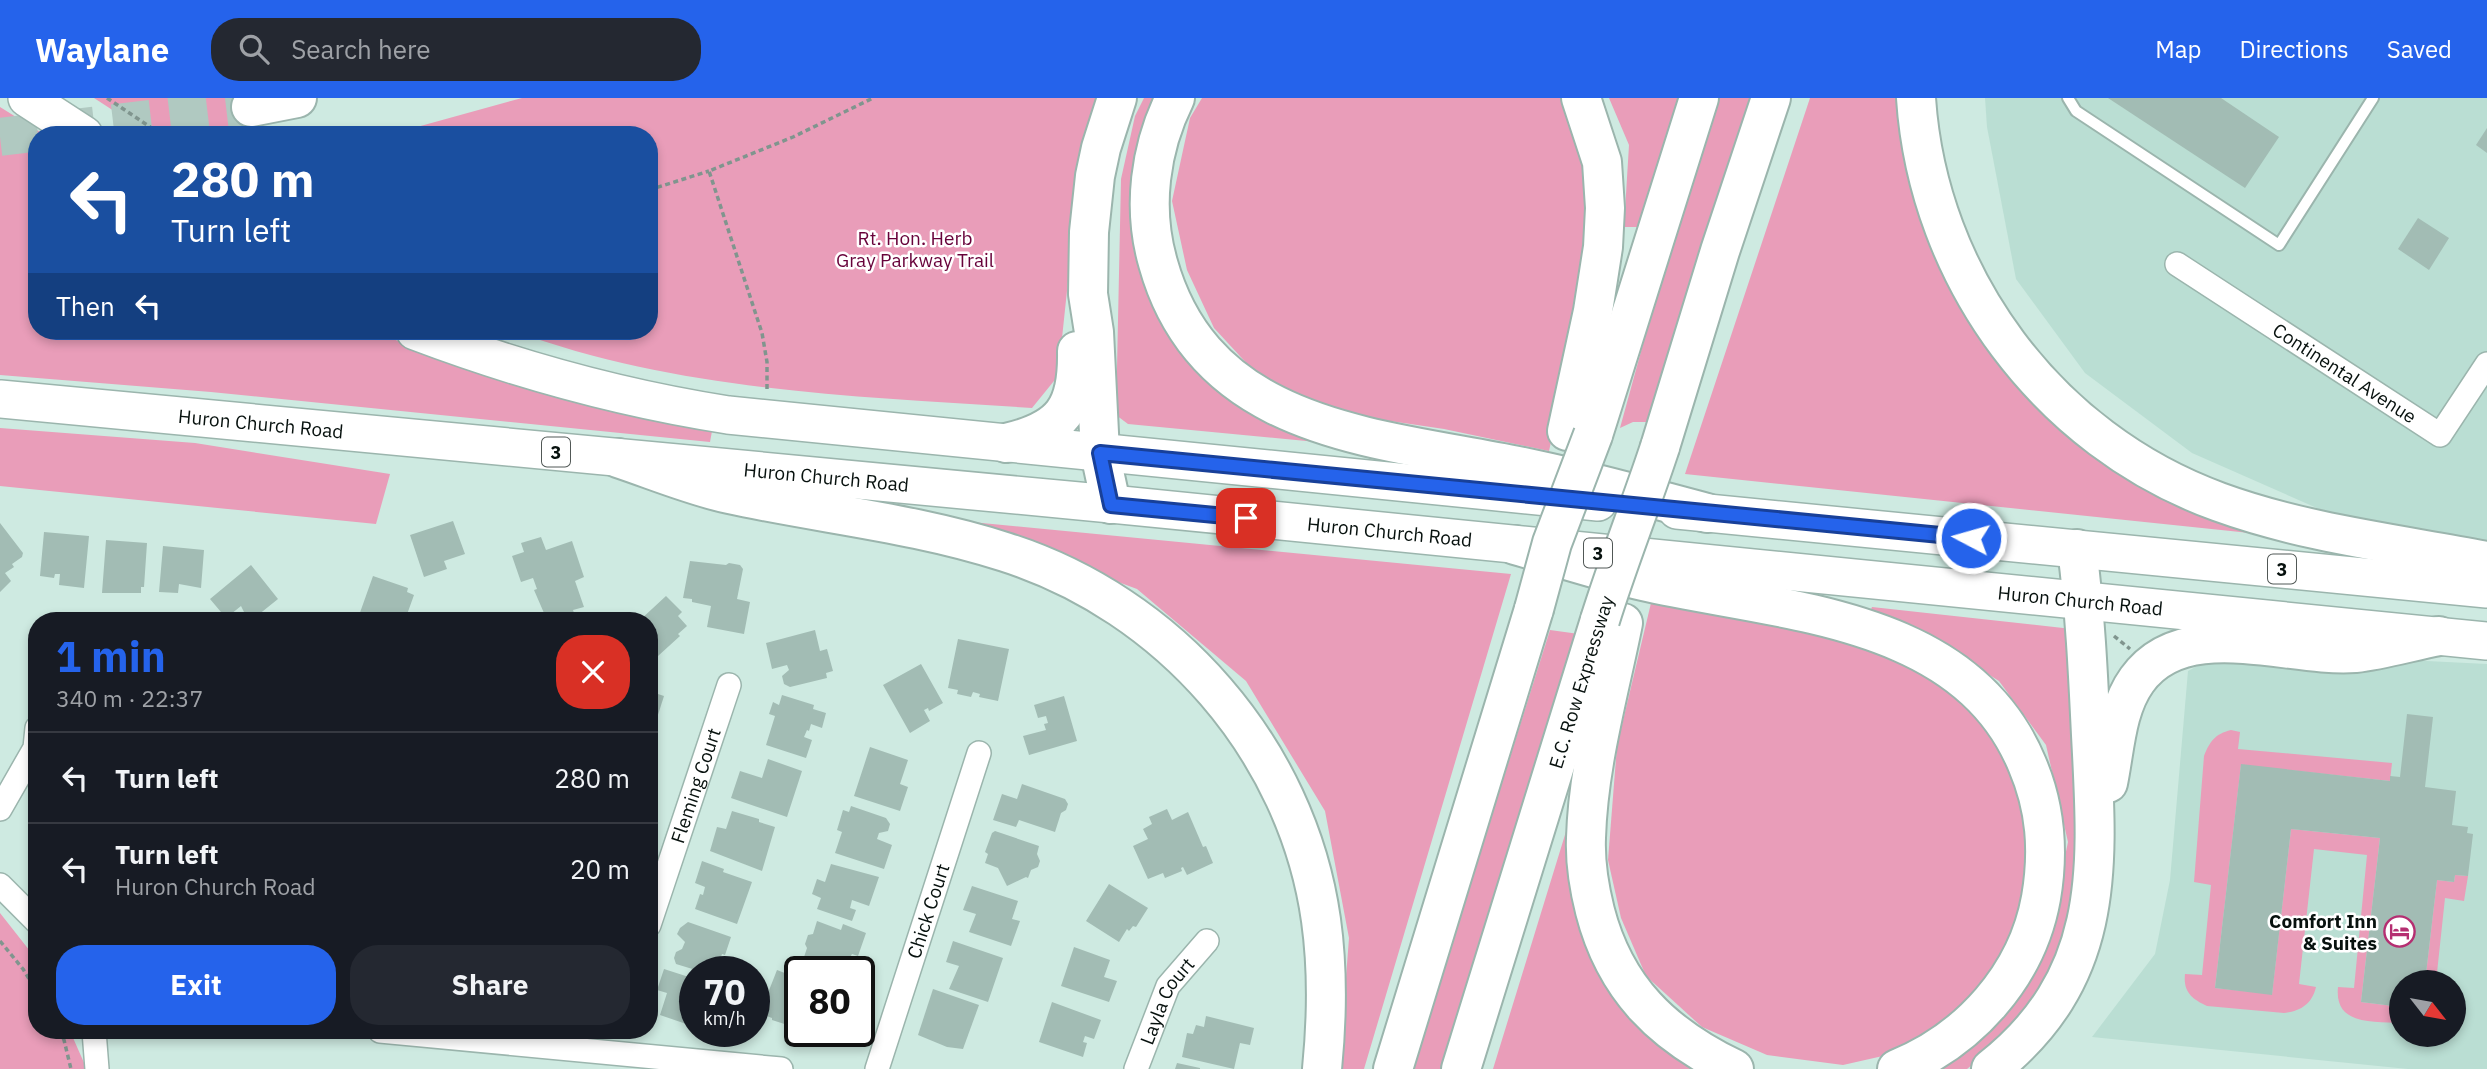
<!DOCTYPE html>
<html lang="en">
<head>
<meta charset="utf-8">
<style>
	body { margin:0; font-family:"IBM Plex Sans",sans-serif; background:#242831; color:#f1f3f6; height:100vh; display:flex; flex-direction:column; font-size:26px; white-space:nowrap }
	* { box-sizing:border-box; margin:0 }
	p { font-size:23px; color:#9ea1a6 }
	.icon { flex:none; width:38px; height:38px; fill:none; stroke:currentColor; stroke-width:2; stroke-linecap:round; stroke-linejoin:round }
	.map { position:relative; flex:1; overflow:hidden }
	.drawer { position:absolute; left:28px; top:514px; width:630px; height:427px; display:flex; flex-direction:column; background:#171b24; border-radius:28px; box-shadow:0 4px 10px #0003 }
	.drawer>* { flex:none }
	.hud { position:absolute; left:28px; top:28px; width:630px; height:214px; border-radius:28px; box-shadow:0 4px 10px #0003; background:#1a4fa0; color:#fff; overflow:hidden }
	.needle { width:46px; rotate:121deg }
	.buttons { position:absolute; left:2389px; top:872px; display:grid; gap:14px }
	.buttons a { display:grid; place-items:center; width:77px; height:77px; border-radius:50%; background:#171b24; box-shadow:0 4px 10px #0003; font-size:35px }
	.speed { position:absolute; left:679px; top:858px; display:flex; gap:14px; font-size:35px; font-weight:700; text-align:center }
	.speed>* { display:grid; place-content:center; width:91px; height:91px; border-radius:50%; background:#171b24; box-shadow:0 4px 10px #0003; line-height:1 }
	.speed small { font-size:18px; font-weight:400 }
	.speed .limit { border:4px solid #111; border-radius:10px; background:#fff; color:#111 }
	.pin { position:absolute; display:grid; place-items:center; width:60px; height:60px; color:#fff; margin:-30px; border-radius:14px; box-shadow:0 4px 10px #0006 }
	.me { position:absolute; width:77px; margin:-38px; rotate:276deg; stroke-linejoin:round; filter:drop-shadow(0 0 5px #0008) }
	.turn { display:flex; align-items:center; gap:24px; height:147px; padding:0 28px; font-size:32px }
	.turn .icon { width:91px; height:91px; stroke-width:2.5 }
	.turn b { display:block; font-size:49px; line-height:60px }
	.then { display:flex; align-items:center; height:66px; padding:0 28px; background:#0003; gap:14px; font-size:26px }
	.round { display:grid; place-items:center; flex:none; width:74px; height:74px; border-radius:28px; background:#242831 }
	.summary { display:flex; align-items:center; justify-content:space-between; height:119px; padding:0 28px }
	h1 { font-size:42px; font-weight:700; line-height:52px; color:#2563eb }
	.button { display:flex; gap:14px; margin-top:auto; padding:14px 28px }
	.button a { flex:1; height:80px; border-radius:28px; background:#2563eb; color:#fff; font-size:28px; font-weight:700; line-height:80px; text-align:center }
	.button a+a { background:#242831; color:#f1f3f6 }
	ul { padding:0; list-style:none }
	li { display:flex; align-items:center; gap:21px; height:91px; padding:0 28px; border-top:2px solid #363941 }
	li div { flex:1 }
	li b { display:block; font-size:26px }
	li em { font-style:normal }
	header { display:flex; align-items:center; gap:42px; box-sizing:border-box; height:98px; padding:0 35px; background:#2563eb; color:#fff }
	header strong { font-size:33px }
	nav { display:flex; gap:38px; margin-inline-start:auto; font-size:24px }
	.search { width:490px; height:63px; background:#242831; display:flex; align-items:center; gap:18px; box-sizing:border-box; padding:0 24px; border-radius:28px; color:#9ea1a6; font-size:26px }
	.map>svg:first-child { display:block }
	.built { fill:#baded3; fill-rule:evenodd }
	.green { fill:#e99db9 }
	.building { fill:#a2bcb4 }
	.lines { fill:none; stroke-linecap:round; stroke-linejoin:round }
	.motorway-tunnel { stroke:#b0c9c1; stroke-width:38; stroke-dasharray:38 19; stroke-linecap:butt }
	.service-casing { stroke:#9bb5ad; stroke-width:14 }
	.minor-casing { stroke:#9bb5ad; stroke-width:26 }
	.trunk-casing { stroke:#9bb5ad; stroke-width:40 }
	.motorway-casing { stroke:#9bb5ad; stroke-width:42 }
	.path { stroke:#80958e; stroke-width:3.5; stroke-dasharray:5 3.5; stroke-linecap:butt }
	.service { stroke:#fff; stroke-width:10 }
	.minor { stroke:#fff; stroke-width:23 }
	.trunk { stroke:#fff; stroke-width:37 }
	.motorway { stroke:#fff; stroke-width:38 }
	.motorway-bridge-casing { stroke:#9bb5ad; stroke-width:42; stroke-linecap:butt }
	.motorway-bridge { stroke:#fff; stroke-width:38 }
	.route-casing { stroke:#184099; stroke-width:18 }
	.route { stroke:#2563eb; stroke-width:12 }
	.labels { text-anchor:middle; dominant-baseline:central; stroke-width:5; stroke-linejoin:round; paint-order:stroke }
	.shield { fill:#fff; stroke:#515856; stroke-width:2 }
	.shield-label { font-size:18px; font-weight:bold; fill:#07110e }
	.park-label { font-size:19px; fill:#67023a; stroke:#fff }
	.street-label { font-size:19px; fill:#07110e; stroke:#fff }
	.poi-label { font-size:19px; font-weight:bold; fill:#07110e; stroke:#fff; text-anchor:end }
</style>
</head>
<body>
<header>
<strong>Waylane</strong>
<div class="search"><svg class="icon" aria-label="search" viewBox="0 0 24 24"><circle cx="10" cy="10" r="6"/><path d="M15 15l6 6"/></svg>Search here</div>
<nav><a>Map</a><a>Directions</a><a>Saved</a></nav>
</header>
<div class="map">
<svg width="2487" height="971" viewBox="0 0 2487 971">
	<rect width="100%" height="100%" fill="#ceeae1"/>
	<!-- built -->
	<g class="built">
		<path d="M1985,0H2487V462L2376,436L2192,355L2085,275L2016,181L1987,29Z"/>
		<path d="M2225,553L2487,566V971H2408L2092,939L2155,856L2170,782L2188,573ZM2401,884H2454V936H2401Z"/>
	</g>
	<!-- green -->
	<g class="green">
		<path d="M94,0H250L253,37H151Z"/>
		<path d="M522,0H1103L1077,98L1058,278L1032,310C857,298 681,294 514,233H649V37H388Z"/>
		<path d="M1144,0H1163L1171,230L1327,345L1128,326L1116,317L1121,81L1135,18Z"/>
		<path d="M1202,0H1566L1594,93L1586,188L1549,353L1444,331L1343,316L1263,283L1214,230L1187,172L1172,103L1190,20Z"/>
		<path d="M1609,0H1679L1639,129H1624L1629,47Z"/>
		<path d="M1717,0H1755L1648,324H1633L1620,330L1670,148Z"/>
		<path d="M1810,0H1903L2029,288L2307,441L1685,376Z"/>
		<path d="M0,9L45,37H37V233H374L439,260L515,286L712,333L710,344L211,294L0,277Z"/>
		<path d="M0,330L195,345L390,376L376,426L0,388Z"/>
		<path d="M951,422L1511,476L1364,971H1339L1349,840L1325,713L1246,583L1137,491Z"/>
		<path d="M1651,505L1845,541L1943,578L2003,641L2027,704L2036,766L2021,834L1948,928L1896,955L1843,967L1767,957L1702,929L1646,878L1621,820L1608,762L1617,648Z"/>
		<path d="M1872,509L2072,531L2086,744L2076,833L2010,936L1967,971H1920L2050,830L2068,744L2046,647L1999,583L1921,534L1870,514Z"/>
		<path d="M1550,532L1579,536L1450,971H1412Z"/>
		<path d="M2231,632L2240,634L2238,651L2392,665L2390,683L2241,667L2215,890L2272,896L2291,731L2380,740L2361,904L2401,909V925C2373,923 2334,928 2338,889L2354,890L2367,757L2314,751L2299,886L2316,889C2312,906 2301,913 2284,915L2207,908C2192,901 2183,894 2185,876L2202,877L2211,787L2194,784L2204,658C2210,643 2215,636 2231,632Z"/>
		<path d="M1568,727L1575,798L1711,971H1493Z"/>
		<path d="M2455,777L2468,778L2464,803L2445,800L2436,884H2425L2437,782L2454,784Z"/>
		<path d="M0,815L37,862V933H70L85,967L84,971H0Z"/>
	</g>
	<!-- building -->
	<g class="building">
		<path d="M2108,0H2221L2279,39L2245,90Z"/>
		<path d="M2487,30V55L2476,47Z"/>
		<path d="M2418,120L2449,140L2429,172L2398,151Z"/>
		<path d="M453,423L465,456L444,463L447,471L424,479L410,437Z"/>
		<path d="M0,425L23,455L22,459L12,466L14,469L5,475L11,483L0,494Z"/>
		<path d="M44,434L89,438L84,490L59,487L60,476H55L54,480L40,478Z"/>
		<path d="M541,439L546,452L572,443L584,479L575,483L584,509L573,512L574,515L559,521L558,518L547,522L534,492L537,491L533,480L521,484L512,458L524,454L521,445Z"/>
		<path d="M106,442L147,445L144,489H141V495H102Z"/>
		<path d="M163,448L204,452L201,490L179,486L178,495L159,494Z"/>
		<path d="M690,463L726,467L729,465L740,467L743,471L737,501L750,504L744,536L707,529L711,508L692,504V501L683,500Z"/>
		<path d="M251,467L278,501L253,521L247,520L241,508L226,520L210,501Z"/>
		<path d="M373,478L408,490L407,494L414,497L405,522L398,520L397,523H357Z"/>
		<path d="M666,498L682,514L678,518L687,528L678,536L680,538L658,558L652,552L649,555V523H639Z"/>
		<path d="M815,532L820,553L827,551L833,573L826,575L827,580L790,589L784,586L782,578L789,572L787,567L772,571L766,545Z"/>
		<path d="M958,541L1009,551L998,603L979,599L980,596L973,594L971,599L957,596L958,592L948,590Z"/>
		<path d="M921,566L943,605L929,613L928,610L924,612L930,623L910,635L883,587Z"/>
		<path d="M649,593L664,598L657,620L649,617Z"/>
		<path d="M782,597L814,607L813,611L826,615L822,630L811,626L809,633L807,632L804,639L812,642L806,660L766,647L775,618L769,616L773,604L779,607Z"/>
		<path d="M1064,598L1077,643L1029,657L1023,638L1046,632L1044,626L1048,625L1046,618L1038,620L1034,607Z"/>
		<path d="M2407,616L2433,619L2425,689L2456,693L2452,727L2468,729L2467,735L2473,736L2468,778L2455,777L2454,784L2437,782L2425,884H2401V909L2361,904L2380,740L2291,731L2272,897L2215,890L2241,666L2390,683V678L2400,679Z"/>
		<path d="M870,649L908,662L900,686L908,689L900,713L854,698Z"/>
		<path d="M768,661L802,673L787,719L731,700L740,673L762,680Z"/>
		<path d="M1022,686L1065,701L1068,706L1066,712L1061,715L1055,734L1019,722L1016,729L993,722L1002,696L1017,701Z"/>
		<path d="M851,708L886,720L890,726L888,733L879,735L877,741L892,747L884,771L835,755L842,734L837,732L843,712L849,714Z"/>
		<path d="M1167,711L1172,722L1188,714L1203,749L1206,748L1213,765L1187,777L1183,769L1181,770L1182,773L1165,780L1163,775L1148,781L1133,748L1148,741L1143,731L1152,726L1149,719Z"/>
		<path d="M732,713L759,721V724L775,729L762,773L710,753L717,729L726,731Z"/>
		<path d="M995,733L1039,748L1037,756L1040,763L1038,769L1031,772L1028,780L1026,779L1007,788L998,770L985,765L988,756L985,754L992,735Z"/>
		<path d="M702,763L724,771L723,774L752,784L737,826L695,811L700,796L703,797L705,789L695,785Z"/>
		<path d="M831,766L879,779L869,808L852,802L850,810L856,812L852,823L817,811L821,800L812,796L817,781L825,784Z"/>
		<path d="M1109,786L1148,810L1136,829L1133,828L1129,833L1127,831L1119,844L1086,823Z"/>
		<path d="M972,788L1018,803L1012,821L1020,823L1011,848L969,834L976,816L963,812Z"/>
		<path d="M817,823L841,832L843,826L866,835L858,858L852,856L842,873H833L803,862L807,850L805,846L808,837L813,836Z"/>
		<path d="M688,824L731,839L725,857L722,856L720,862L723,867L721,873H699L676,866L674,860L676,854L682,851L685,844L677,836L680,830Z"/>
		<path d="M953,843L1003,860L988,904L949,891L959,868L946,864Z"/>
		<path d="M1074,849L1110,862L1104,879L1117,883L1109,904L1061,888Z"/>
		<path d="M664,871L695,881V929L660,917L667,895L657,892Z"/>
		<path d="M777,872L800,881V931L772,922V920L764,917L767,905L766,900Z"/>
		<path d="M933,891L979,907L963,951L947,949L918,937Z"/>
		<path d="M1052,904L1101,922L1094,941L1085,938L1083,944L1087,945L1083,959L1039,944Z"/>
		<path d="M1206,918L1254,930L1250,947L1240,945L1234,971L1182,959L1187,935L1193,936L1196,927L1204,929Z"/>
		<path d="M1177,965L1200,970V971H1175Z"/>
	</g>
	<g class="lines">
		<!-- motorway-tunnel -->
		<path class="motorway-tunnel" d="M0,39L251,9"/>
		<defs>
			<path id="service" d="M2068,0L2076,13L2279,147L2373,0"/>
			<g id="minor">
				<path id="s1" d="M2177,166L2440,337L2487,266"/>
				<path d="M0,711L35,650L37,630"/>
				<path d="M0,787L37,824"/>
				<path id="s2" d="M649,827L729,587"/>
				<path d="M94,933L97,971"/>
				<path d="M380,933L781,971"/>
				<path id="s3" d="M877,971L979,655"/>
				<path id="s4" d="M1136,971L1168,888L1207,843"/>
			</g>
			<g id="trunk">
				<path d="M27,0L84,37"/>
				<path d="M415,233C518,272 619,300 728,317L1598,404"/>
				<path id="s5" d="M0,301L1111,406L2487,543"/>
				<path d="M1677,412L2487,491"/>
			</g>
			<g id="motorway">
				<path d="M1175,0C1150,50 1142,110 1158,165C1207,341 1390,339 1537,372C1594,384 1650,400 1707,415"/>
				<path d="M1916,0C1928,180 2048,342 2219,404C2304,435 2398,446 2487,463"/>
				<path d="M251,9L297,0"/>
				<path d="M1567,333L1593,213L1603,149L1605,110L1602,64L1581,0"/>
				<path d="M1593,337L1699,0"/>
				<path d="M1006,345C1063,332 1078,310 1077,253"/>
				<path d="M1660,349L1720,153L1771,0"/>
				<path d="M618,360C654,372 692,388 729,396C821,416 916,425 1005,454C1169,506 1297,651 1321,822C1328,872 1327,921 1322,971"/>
				<path d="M1111,406L1100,355L1094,234L1088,196L1089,134L1095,78L1101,50L1117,0"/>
				<path d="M1515,447C1558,459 1600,473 1643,483C1778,514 1965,516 2027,666C2046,710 2049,753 2041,800C2027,878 1969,942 1897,971"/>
				<path d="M1623,525C1609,595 1588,668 1586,740C1585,764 1589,789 1595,813C1615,891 1663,937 1734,971"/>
				<path d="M2108,685C2115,651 2116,611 2137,582C2184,516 2288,560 2355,555C2383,552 2412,543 2439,538"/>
				<path d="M1393,971L1534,511"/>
				<path d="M1461,971L1600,522"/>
				<path d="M1991,971C2107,879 2098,770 2091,637C2088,574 2085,512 2077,451"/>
			</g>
		</defs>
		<!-- service casing -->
		<use href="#service" class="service-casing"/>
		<!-- minor casing -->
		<use href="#minor" class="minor-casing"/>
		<!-- trunk casing -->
		<use href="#trunk" class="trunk-casing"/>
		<!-- motorway casing -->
		<use href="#motorway" class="motorway-casing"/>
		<!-- path -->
		<g class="path">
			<path d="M107,0L162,37"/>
			<path d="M649,92L709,73"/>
			<path d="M767,291V264L762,235L709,73L793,39L873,0"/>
			<path d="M2114,538L2130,551"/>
			<path d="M0,843L23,871L37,894"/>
			<path d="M59,933L64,942L71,971"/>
		</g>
		<!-- service -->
		<use href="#service" class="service"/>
		<!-- minor -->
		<use href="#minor" class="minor"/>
		<!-- trunk -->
		<use href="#trunk" class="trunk"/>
		<!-- motorway -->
		<use href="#motorway" class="motorway"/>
		<defs>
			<g id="motorway-bridge">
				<path d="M1534,511L1552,445L1593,337"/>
				<path d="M1600,522C1618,464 1641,407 1660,349"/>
			</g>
		</defs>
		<!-- motorway-bridge casing -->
		<use href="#motorway-bridge" class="motorway-bridge-casing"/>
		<!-- motorway-bridge -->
		<use href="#motorway-bridge" class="motorway-bridge"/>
	</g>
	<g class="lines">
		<defs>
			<path id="route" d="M1246,420L1111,407L1100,355L1971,440"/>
		</defs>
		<!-- route casing -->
		<use href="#route" class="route-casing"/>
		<!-- route -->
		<use href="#route" class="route"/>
	</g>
	<!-- icons -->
	<defs>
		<symbol id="hotel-ring" viewBox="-11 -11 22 22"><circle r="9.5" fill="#fff" stroke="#b52e71" stroke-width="1.5"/><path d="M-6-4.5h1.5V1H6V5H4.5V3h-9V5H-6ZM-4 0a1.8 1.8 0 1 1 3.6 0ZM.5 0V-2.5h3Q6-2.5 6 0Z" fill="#b52e71"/></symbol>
	</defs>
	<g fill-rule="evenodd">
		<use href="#hotel-ring" x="2382" y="816" width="35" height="35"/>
	</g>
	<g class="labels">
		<!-- shield labels -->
		<g class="shield">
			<rect x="542" y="339.5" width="28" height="29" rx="5"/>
			<rect x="1584" y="440.5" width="28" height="29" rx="5"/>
			<rect x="2268" y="456.5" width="28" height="29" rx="5"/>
		</g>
		<g class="shield-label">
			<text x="556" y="354">3</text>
			<text x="1598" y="455">3</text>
			<text x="2282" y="471">3</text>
		</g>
		<!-- park labels -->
		<g class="park-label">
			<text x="915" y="140">Rt. Hon. Herb<tspan x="915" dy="22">Gray Parkway Trail</tspan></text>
		</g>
		<!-- street labels -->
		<g class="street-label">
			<text stroke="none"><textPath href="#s1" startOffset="200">Continental Avenue</textPath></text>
			<text stroke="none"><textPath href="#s5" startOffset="262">Huron Church Road</textPath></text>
			<text stroke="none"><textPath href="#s5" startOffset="830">Huron Church Road</textPath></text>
			<text stroke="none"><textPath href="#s5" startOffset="1396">Huron Church Road</textPath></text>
			<text stroke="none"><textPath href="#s5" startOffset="2090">Huron Church Road</textPath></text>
			<text transform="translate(1581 584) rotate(-73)">E.C. Row Expressway</text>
			<text stroke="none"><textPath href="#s2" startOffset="147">Fleming Court</textPath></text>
			<text stroke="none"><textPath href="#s3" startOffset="166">Chick Court</textPath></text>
			<text stroke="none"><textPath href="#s4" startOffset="75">Layla Court</textPath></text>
		</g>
		<!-- poi labels -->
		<g class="poi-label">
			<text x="2377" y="823">Comfort Inn<tspan x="2377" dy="22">&amp; Suites</tspan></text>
		</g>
	</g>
</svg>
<div class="buttons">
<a><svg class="needle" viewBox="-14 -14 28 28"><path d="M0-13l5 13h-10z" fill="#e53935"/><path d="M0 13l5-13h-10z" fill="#9ea1a6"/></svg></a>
</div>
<div class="speed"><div>70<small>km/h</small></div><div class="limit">80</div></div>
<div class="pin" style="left:1246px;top:420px;background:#d93025"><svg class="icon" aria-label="arrive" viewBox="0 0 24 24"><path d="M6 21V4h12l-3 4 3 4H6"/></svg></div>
<svg class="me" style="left:1971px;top:440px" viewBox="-20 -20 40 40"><circle r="17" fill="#2563eb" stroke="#fff" stroke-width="3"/><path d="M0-11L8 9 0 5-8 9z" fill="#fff"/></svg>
<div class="hud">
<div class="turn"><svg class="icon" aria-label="left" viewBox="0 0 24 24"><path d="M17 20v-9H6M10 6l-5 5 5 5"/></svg><div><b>280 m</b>Turn left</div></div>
<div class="then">Then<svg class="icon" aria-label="left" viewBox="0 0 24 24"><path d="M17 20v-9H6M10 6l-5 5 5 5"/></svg></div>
</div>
<section class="drawer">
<div class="summary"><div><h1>1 min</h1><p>340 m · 22:37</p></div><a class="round" style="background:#d93025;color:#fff"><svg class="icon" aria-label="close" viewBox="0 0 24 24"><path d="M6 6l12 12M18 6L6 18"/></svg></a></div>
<ul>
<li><svg class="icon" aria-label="left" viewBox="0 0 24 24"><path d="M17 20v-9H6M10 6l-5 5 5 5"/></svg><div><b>Turn left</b></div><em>280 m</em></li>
<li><svg class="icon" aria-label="left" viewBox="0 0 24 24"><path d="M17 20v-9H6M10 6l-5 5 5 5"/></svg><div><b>Turn left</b><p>Huron Church Road</p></div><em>20 m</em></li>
</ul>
<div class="button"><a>Exit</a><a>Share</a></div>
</section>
</div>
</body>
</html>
